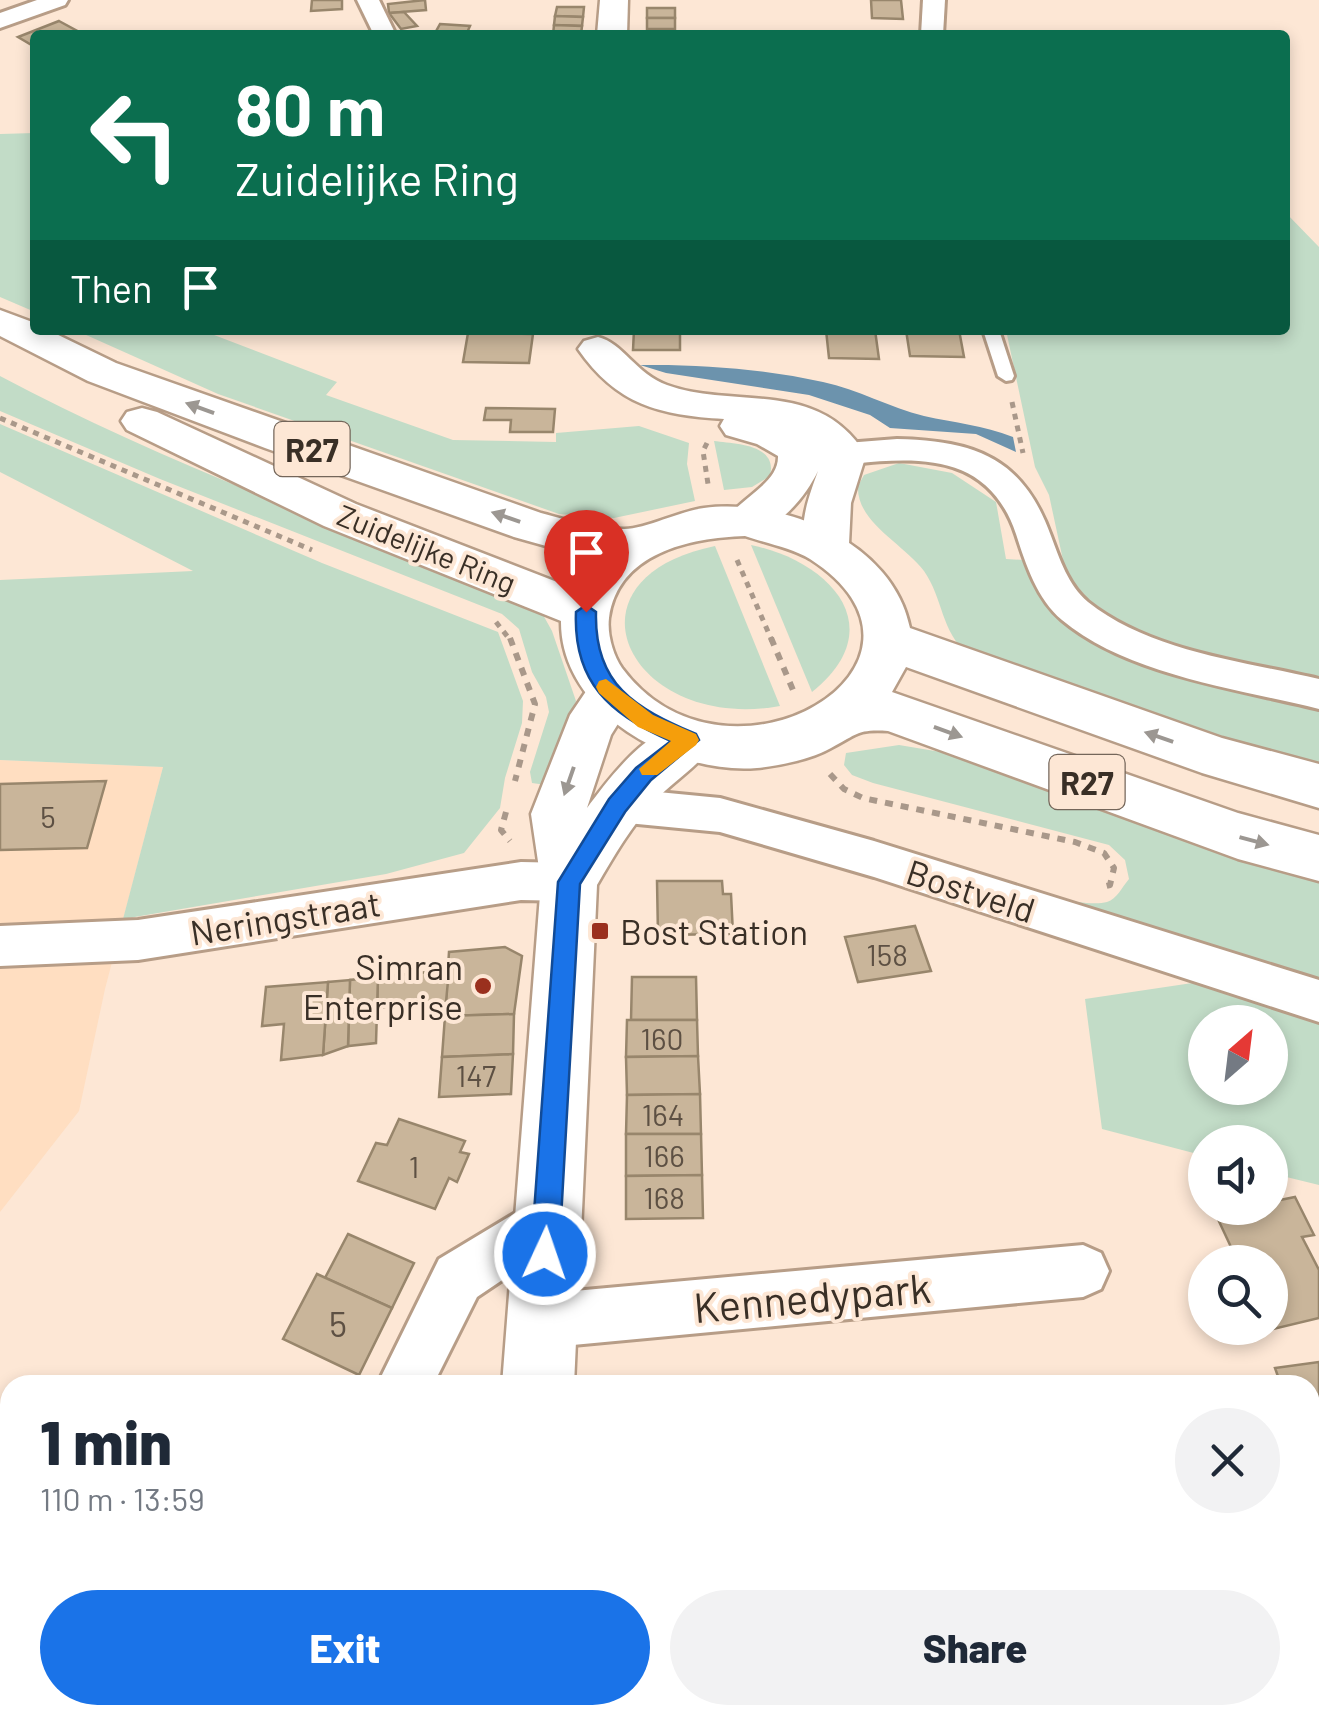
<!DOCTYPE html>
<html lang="en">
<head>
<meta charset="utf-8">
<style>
	body { margin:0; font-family:Barlow,sans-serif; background:#f2f2f3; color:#1f2937; height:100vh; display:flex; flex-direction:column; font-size:38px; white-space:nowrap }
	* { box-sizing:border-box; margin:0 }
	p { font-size:32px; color:#747a83 }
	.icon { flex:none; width:55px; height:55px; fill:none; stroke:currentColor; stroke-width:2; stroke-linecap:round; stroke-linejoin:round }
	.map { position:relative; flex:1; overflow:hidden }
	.drawer { position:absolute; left:0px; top:1375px; width:1320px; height:350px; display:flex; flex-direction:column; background:#fff; border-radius:30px 30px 0 0; box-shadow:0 5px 15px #0003 }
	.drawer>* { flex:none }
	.hud { position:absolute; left:30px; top:30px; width:1260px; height:305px; border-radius:10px; box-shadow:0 5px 15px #0003; background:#0b6e4f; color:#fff; overflow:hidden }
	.needle { width:65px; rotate:28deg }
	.fabs { position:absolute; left:1188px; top:1005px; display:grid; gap:20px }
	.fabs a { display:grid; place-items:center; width:100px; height:100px; border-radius:50%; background:#fff; box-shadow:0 5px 15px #0003; font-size:50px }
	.pin { position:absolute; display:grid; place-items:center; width:85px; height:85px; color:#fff; margin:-102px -42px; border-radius:50% 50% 50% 0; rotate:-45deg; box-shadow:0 0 10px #0007 }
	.pin .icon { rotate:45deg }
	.me { position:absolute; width:110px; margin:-55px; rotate:3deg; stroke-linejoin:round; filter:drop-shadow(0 0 8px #0008) }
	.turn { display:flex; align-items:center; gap:35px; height:210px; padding:0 40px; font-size:45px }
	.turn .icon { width:130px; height:130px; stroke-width:2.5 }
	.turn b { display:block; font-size:70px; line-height:85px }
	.then { display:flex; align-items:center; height:95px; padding:0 40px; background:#0003; gap:20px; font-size:38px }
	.round { display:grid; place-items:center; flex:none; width:105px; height:105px; border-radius:52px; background:#f2f2f3 }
	.head { display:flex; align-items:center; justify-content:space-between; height:170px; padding:0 40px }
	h1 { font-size:60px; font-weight:800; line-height:75px }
	.action { display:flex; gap:20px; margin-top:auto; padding:20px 40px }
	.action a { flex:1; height:115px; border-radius:60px; background:#1a73e8; color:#fff; font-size:40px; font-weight:800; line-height:115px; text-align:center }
	.action a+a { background:#f2f2f3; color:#1f2937 }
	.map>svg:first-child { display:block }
	.built { fill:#ffdec1 }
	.green { fill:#c2dcc7; fill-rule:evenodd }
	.water { fill:#6c93ad }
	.building { fill:#c9b59a; stroke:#98866c; stroke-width:2.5 }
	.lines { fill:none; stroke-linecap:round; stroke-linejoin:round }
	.service-casing { stroke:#b79d87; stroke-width:6 }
	.minor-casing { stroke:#b79d87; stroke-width:6 }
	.tertiary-casing { stroke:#b79d87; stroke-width:5 }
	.primary-casing { stroke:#b79d87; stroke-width:5 }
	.trunk-casing { stroke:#b79d87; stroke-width:5 }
	.path-far1 { stroke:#a9988a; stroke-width:5; stroke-dasharray:6 6; stroke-linecap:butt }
	.path { stroke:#a9988a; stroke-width:6; stroke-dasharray:8 8; stroke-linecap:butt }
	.service { fill:#fff; fill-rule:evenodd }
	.minor { fill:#fff; fill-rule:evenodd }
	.tertiary { fill:#fff; fill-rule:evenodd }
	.primary { fill:#fff; fill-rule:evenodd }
	.trunk { fill:#fff; fill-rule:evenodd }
	.oneway { fill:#9c9792 }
	.route { fill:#1a73e8; stroke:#114b97; stroke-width:2.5 }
	.slow { fill:#f59e0b }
	.poi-dot { fill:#9a301e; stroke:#fde7d5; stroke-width:4 }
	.labels { text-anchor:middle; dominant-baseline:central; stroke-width:8; stroke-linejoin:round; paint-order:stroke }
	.far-street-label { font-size:30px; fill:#392f26; stroke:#fde7d5 }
	.number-label { font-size:30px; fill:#5d5043 }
	.shield { fill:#fde7d5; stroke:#74665a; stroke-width:2.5 }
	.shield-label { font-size:32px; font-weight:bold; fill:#392f26 }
	.street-label { font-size:35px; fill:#392f26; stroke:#fde7d5 }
	.poi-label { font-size:35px; fill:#392f26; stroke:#fde7d5; text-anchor:start }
	.near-number-label { font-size:35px; fill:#5d5043 }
	.near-street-label { font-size:42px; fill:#392f26; stroke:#fde7d5 }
</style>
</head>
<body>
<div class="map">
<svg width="1319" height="1725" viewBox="0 0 1319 1725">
	<rect width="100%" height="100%" fill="#fde7d5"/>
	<!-- built -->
	<path class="built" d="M0,760L163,767L105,989L79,1111L0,1212Z"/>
	<!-- green -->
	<g class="green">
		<path d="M35,133V312L0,297V134Z"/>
		<path d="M1285,212L1319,247V684L1202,655L1133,631L1089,600L1066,574L1049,495L1035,467L1006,330H1285Z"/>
		<path d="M75,330H201L337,382L326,395L453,440L556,442V433L639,426L689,443L687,464L695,501L614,518L559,514L218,394Z"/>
		<path d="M0,376C174,469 362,532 542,613L552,631L576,701L546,785L532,783L530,772L549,712L546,697L532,672L519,629L502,614L160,479L0,411Z"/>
		<path d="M0,424L322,563L498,632L523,701L522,723L505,778L500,808L464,853L386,874L123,919L163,767L0,760V580L193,571L0,472Z"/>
		<path d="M714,441C736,444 778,444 770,476L752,487L724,490Z"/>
		<path d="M899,463L952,473L996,502L1006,559L1024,560L1036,585L1054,605L1319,706V772L968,654C941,632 943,598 924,571C904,544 856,522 858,486L864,475Z"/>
		<path d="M751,545C829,561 893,627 812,692Z"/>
		<path d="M715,546L780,706C629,733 554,579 715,546Z"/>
		<path d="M899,745L953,754L1223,853L1319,881V991L980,881C1007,887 1083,909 1107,902C1117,899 1122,887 1129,879L1125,860L1109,845L873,783L852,775L844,765L846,753Z"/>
		<path d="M1199,982L1319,1020V1185L1270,1173V1142H1205V1156L1102,1129L1085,999ZM1205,1022H1270V1088H1205Z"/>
	</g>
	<!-- water -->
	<path class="water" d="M640,365C700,364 764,369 823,382C858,389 890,408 924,416C955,423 983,425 1013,437L1016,452L976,434L890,428L870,415L809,395L666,373Z"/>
	<!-- building -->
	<g class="building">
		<path d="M312,0H342V9L311,11Z"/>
		<path d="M425,0L426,10L389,13L388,4Z"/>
		<path d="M871,0H901L903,19L872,18Z"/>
		<path d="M557,7H584L583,17L555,16Z"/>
		<rect x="647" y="8" width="28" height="10"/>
		<path d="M404,12L417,26L401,29L389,13Z"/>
		<path d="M555,16L583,17L582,26L554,25Z"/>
		<rect x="647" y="18" width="28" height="11"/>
		<path d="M59,21L81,33L35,35V47L18,37Z"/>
		<path d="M440,24L470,26L466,35H434Z"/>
		<path d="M554,25L582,26L581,35H553Z"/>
		<path d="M634,330H680V350H633Z"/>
		<path d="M826,330H875L879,359L829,358Z"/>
		<path d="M906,330H959L964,357L910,356Z"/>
		<path d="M468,333L533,334L529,363L463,362Z"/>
		<path d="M486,408L555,409L553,432H510L511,420H484Z"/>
		<path d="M106,781L87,848L0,850V784Z"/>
		<path d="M657,881H722L723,894H731L733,934L658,935Z"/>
		<path d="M915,926L931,971L858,982L845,937Z"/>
		<path d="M505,947L522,956L514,1014L445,1016L449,952Z"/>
		<path d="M449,970L446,1002L377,1008L378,977Z"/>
		<path d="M378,977L376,1043L348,1046L350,980Z"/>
		<path d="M632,977H696L697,1020H631Z"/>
		<path d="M350,980L348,1046L323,1055L328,982Z"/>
		<path d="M328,982L323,1055L281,1060L284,1024L262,1026L266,987Z"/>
		<path d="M514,1014L513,1054L442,1057L445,1016Z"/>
		<path d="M627,1020H697L698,1056L626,1057Z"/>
		<path d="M513,1054L511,1094L439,1097L442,1057Z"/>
		<path d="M698,1056L700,1094L627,1095L626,1057Z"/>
		<path d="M700,1094L701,1134H626L627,1095Z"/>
		<path d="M399,1119L465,1141L460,1152L469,1154L457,1182L449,1178L435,1209L358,1181L376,1143L387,1145Z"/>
		<path d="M626,1134H701L702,1175L626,1176Z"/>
		<path d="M702,1175L703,1218L626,1219V1176Z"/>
		<path d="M1295,1197L1314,1235L1302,1237L1319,1270V1318L1269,1330L1270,1262H1238L1216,1215L1248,1208H1270V1202Z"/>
		<path d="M348,1234L414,1263L392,1308L325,1278Z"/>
		<path d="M317,1274L392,1308L359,1375L283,1339Z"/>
		<path d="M1319,1362V1484L1310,1461V1385H1281L1275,1368Z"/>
		<path d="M308,1715H384L379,1725H303Z"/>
		<path d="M888,1715H1081L1092,1725H898Z"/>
	</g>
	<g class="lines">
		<defs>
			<path id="service" d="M983,330H999L1014,376L1012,380L1006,381L998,376Z"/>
			<g id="minor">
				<path d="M37,0H68L65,5L0,28V13Z"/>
				<path d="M357,0H379L396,35H374Z"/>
				<path d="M923,0H945L943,35H921Z"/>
				<path d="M897,439C976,441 1023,458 1051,536C1060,560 1068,585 1088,602C1151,652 1243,661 1319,679V709C1239,689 1127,675 1062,620C1037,599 1026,565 1016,534C983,436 889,462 808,468L796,465L792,457L796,449L808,446Z"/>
				<path d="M617,788L720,798L874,841L1319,980V1022L874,877L720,832L617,822L602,817L596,805L602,793Z"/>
				<path d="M521,862L569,863L584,869L590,882L584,895L569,901L521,900L138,960L0,966V926L138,920Z"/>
				<path d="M547,1194L565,1202L573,1220L565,1238L477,1297L433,1385H377L439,1259Z"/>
				<path d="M1083,1245L1101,1253L1109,1271L1101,1289L1083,1297L541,1348L522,1340L514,1321L522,1302L541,1294Z"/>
				<path d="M203,1715H266L262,1725H198Z"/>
			</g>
			<g id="tertiary">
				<path d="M600,0H628L627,35H597Z"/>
				<path d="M598,337C623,343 636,374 667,385C735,410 818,377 866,455L851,503L849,544L842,555L826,560L810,555C795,531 809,496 818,471C803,502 768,542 731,532L725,521C738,499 779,484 778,456L757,444L726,435L720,426L724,419C659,415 617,405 578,349L584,341Z"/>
			</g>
			<g id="primary">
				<path d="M611,676L629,681L636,695L611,735L587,808C613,773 660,710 707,726L715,740C702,765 674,780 655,801C631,826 614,856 597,885L574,1385H502L541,882L531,814L570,715L593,681Z"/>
				<path d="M477,1715H559L558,1725H476Z"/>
			</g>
			<path id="trunk" d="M0,310L35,323V330H48L116,363L541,513C568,520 595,529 623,529C643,530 680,511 704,508C784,498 893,542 910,628L1222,738L1319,764V808L1202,773L906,667L892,692L1238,813L1319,835V881L1238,859L888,731C856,729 857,735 831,748C812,759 779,766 757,768C674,775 560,713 561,621L324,526L127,430L121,421L127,412L142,408L157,412L356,504L570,587L589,558L514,537L265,448L88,381L0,336ZM745,536C765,543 792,548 810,559C971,663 727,809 622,668C613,655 607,634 609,618C618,553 689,538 745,536Z"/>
		</defs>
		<!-- service casing -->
		<use href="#service" class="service-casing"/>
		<!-- minor casing -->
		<use href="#minor" class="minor-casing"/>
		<!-- tertiary casing -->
		<use href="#tertiary" class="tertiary-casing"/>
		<!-- primary casing -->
		<use href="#primary" class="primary-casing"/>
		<!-- trunk casing -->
		<use href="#trunk" class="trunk-casing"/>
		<!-- path-far1 -->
		<g class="path-far1">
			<path d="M1012,402L1023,453"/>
			<path d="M0,418L312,550"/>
			<path d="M707,443L703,451L708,484"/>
			<path d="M737,560L772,641"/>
			<path d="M496,622L511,641"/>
		</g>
		<!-- path -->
		<g class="path">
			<path d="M510,638L535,704L515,781"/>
			<path d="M771,638L793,690"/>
			<path d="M830,774L844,789L863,798L1075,842L1104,853L1114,868L1110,885L1102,887"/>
			<path d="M506,812L501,830L510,841"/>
		</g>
		<!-- service -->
		<use href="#service" class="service"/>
		<!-- minor -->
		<use href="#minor" class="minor"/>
		<!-- tertiary -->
		<use href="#tertiary" class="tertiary"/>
		<!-- primary -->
		<use href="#primary" class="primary"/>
		<!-- trunk -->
		<use href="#trunk" class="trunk"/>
	</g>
	<!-- one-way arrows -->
	<defs><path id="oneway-solid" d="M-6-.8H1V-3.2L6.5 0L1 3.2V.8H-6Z" transform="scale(2.5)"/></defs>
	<g class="oneway">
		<use href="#oneway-solid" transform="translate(200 408) rotate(-160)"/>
		<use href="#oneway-solid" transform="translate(506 517) rotate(-161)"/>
		<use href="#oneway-solid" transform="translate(948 732) rotate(20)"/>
		<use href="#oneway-solid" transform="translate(1159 737) rotate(-161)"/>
		<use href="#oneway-solid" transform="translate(569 781) rotate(109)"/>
		<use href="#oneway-solid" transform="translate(1254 841) rotate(15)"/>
	</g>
	<!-- route -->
	<path class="route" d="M586,605L596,612C594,685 635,708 696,734L699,740L651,780L625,812L580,884L559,1254L555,1263L545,1267L535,1263L531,1254L558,882L609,799L636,768L671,741C610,715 573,682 576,612Z"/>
	<!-- slow -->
	<path class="slow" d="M606,679L653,715L696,734L699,740L696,745L657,775H642L639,769L671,741L638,727L599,693L596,687L599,681Z"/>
	<!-- markers -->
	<g class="poi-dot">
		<rect x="590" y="921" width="20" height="20" rx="5"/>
		<circle cx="483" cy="986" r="10"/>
	</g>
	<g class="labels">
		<!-- far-street labels -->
		<g class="far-street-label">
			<text transform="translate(427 548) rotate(22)">Zuidelijke Ring</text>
		</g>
		<!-- number labels -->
		<g class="number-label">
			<text x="48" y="816">5</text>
			<text x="887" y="954">158</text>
			<text x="662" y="1038">160</text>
			<text x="476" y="1075">147</text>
			<text x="663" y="1114">164</text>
			<text x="664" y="1155">166</text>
			<text x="414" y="1166">1</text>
			<text x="664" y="1197">168</text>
		</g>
		<!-- shield labels -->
		<g class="shield">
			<rect x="274.5" y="422" width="75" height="54" rx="8"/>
			<rect x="1049.5" y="755" width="75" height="54" rx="8"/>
		</g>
		<g class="shield-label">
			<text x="312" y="449">R27</text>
			<text x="1087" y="782">R27</text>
		</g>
		<!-- street labels -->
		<g class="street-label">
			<text transform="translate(971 890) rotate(18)">Bostveld</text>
			<text transform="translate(285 917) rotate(-9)">Neringstraat</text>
		</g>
		<!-- poi labels -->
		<g class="poi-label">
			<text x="620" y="931">Bost Station</text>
			<text x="463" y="966" text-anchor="end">Simran<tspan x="463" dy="40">Enterprise</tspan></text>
		</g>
		<!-- near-number labels -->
		<g class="near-number-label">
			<text x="338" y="1323">5</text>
		</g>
		<!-- near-street labels -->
		<g class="near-street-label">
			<text transform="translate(812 1296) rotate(-5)">Kennedypark</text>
		</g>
	</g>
</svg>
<div class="fabs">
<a><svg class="needle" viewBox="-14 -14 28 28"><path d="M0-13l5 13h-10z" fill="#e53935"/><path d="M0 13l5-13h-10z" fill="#747a83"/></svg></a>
<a><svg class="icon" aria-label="sound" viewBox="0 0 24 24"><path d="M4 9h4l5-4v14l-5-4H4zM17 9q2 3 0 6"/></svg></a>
<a><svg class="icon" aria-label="search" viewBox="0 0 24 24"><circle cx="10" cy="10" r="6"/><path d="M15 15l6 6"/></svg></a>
</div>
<div class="pin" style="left:586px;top:612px;background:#d93025"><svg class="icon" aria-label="arrive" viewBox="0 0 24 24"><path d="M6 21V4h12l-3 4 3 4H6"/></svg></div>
<svg class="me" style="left:545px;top:1254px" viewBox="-20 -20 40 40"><circle r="17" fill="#1a73e8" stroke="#fff" stroke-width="3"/><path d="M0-11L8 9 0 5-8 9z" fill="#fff"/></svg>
<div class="hud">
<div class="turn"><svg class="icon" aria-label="left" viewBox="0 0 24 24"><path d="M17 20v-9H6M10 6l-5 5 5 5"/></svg><div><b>80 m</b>Zuidelijke Ring</div></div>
<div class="then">Then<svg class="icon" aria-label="arrive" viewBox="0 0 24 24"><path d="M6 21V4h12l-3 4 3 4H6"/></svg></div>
</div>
<section class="drawer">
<div class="head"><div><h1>1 min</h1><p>110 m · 13:59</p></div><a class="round"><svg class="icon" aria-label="close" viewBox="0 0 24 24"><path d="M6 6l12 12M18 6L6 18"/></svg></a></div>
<div class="action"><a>Exit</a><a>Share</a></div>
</section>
</div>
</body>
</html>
